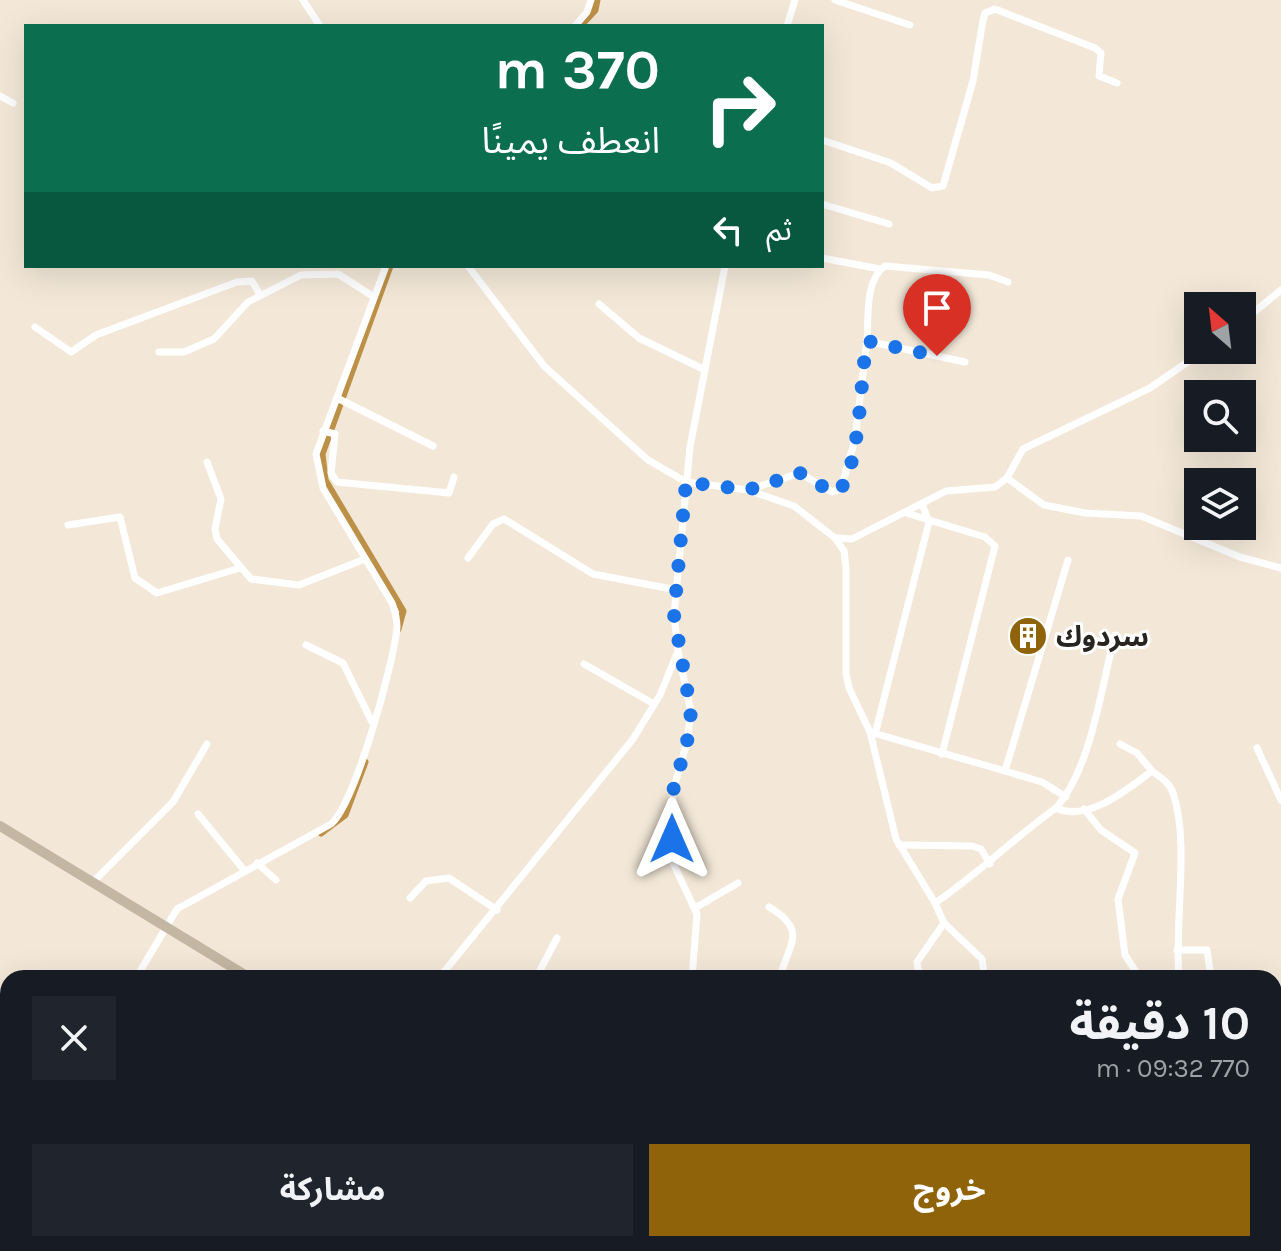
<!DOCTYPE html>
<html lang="ar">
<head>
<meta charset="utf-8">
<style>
	body { margin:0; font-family:Karla,"Noto Sans Arabic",sans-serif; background:#20242c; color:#f1f3f6; direction:rtl; height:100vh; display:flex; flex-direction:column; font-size:30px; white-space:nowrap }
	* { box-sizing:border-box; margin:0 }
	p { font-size:26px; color:#9ea1a6 }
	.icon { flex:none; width:44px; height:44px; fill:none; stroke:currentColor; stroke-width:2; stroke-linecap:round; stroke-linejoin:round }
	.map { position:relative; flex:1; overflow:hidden; direction:ltr }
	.details { position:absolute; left:0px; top:970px; width:1282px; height:282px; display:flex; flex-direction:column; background:#171b24; border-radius:24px 24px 0 0; box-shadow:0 8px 32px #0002; direction:rtl }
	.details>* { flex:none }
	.hud { position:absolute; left:24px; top:24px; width:800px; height:244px; border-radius:0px; box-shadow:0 8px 32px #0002; direction:rtl; background:#0b6e4f; color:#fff; overflow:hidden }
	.needle { width:52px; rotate:332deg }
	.fabs { position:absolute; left:1184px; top:292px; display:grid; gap:16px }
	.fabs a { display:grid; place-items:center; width:72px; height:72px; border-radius:0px; background:#171b24; box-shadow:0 8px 32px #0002; font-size:40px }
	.pin { position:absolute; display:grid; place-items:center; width:68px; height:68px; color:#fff; margin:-82px -34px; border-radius:50% 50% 50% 0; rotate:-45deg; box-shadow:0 0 8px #0007 }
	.pin .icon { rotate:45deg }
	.me { position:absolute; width:88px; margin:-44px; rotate:0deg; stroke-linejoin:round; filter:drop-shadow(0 0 6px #0008) }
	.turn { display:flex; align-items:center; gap:28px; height:168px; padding:0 32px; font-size:36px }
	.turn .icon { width:104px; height:104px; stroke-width:2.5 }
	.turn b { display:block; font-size:56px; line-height:68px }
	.then { display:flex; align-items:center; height:76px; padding:0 32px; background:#0003; gap:16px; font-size:30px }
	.round { display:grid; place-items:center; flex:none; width:84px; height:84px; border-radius:0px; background:#20242c }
	.summary { display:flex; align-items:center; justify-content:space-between; height:136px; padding:0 32px }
	h1 { font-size:48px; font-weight:700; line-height:60px }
	.action { display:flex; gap:16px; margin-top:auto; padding:16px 32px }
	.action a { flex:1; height:92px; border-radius:0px; background:#8f630a; color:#fff; font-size:32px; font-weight:700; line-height:92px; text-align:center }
	.action a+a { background:#20242c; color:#f1f3f6 }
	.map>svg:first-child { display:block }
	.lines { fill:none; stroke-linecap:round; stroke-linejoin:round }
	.canal { stroke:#bd9047; stroke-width:7 }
	.minor { stroke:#fff; stroke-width:7 }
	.tertiary { stroke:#fff; stroke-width:9 }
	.secondary { stroke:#c3b6a2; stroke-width:10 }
	.route { stroke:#1a73e8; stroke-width:14; stroke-dasharray:0 25.2 }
	.labels { text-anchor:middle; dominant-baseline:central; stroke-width:6; stroke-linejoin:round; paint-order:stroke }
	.poi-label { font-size:28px; font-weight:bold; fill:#28241f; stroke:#fff; text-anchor:start }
</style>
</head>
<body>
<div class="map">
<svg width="1281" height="1251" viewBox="0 0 1281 1251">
	<rect width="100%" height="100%" fill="#f3e8d8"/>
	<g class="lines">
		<!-- canal -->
		<g class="canal">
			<path d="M580,26L595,10L597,0"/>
			<path d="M390,266L322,454L325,480L403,611L398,629"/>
			<path d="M321,833L345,815L365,762"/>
		</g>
		<!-- minor -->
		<g class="minor">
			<path d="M303,0L320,26"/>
			<path d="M835,0L910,25"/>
			<path d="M575,26L587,12L591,0"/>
			<path d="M787,26L795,0"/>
			<path d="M0,96L13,103"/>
			<path d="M822,140L891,163L932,188L943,186L973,81L983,20L985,13L995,9L1095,48L1101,53L1099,76L1117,83"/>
			<path d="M822,204L889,224"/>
			<path d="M822,258L880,269"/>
			<path d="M468,266L544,366L648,460L686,482L748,490L794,506L835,538L844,551L846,568V673L849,688L870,732L1005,771L1068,560"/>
			<path d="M599,304L639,338L703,369"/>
			<path d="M1242,322L1281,290"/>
			<path d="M35,327L71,352L96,335L237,282L252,281L260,295"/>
			<path d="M867,341C869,318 864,281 885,266L989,275L1008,282"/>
			<path d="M159,352H184L214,339L248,302L301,275L338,274L374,297"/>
			<path d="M337,398L433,446"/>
			<path d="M323,431L335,434L331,473L337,482L449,493L454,477"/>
			<path d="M207,462L221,499L215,529L217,539L251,579L299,585L365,559"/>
			<path d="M1007,478L1044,505L1085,513L1141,516L1240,557L1281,568"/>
			<path d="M748,490L800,473L832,492L841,489L855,439L867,341L965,362"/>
			<path d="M906,513L985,537L995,546L942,754"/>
			<path d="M68,525L120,517L135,578L157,593L240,568"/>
			<path d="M837,538L852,539L946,491L995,487L1007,478L1023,449L1150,388L1205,350"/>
			<path d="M468,558L493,524L504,519L593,574L677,590"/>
			<path d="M1115,635C1101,687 1092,767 1056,808C1088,823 1129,788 1152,771L1137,753L1120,744"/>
			<path d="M306,645L343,663L372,722"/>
			<path d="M678,651L691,712L687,742L673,791L672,861L697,914L692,978"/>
			<path d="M584,664L654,704"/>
			<path d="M870,732L896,839L935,903"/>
			<path d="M875,734L929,522L922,504"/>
			<path d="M1257,748L1281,800"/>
			<path d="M1005,771L1042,782L1066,797"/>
			<path d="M1152,771C1160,777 1170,783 1173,793C1190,842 1174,923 1179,978"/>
			<path d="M1084,809L1101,830L1135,853L1118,899L1125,955L1140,978"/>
			<path d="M198,814L244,870"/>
			<path d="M899,845L972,846L981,849L990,864"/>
			<path d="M257,863L276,880"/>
			<path d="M92,883L173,802L207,744"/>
			<path d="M410,898L426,881L449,878L497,910"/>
			<path d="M769,907C809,931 788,944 780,978"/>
			<path d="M695,908L738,883"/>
			<path d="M944,923L982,959L984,973L991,978"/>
			<path d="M1177,950H1207L1211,978"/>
			<path d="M136,978L177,909L331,824C355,804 394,663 397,627C397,619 395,611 392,603L323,488L316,454L386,266"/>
			<path d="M439,978L633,739L660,695L678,651L674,615L690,447L725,266"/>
			<path d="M536,978L557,938"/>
			<path d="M926,978L918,970L917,962L944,923L935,903C978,874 1014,838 1056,808"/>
			<path d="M0,1083L8,1084"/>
			<path d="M0,1171L8,1166"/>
			<path d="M37,1244L38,1251"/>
			<path d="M286,1244L296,1251"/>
			<path d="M358,1244L367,1251"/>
			<path d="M796,1244L811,1251"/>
			<path d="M1082,1244L1097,1251"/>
			<path d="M131,1251L154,1244"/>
			<path d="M176,1251C200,1247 250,1251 267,1244"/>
			<path d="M641,1251L645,1244"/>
			<path d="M1209,1251V1244"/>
		</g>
		<!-- tertiary -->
		<g class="tertiary">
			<path d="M1274,1130L1281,1131"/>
			<path d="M1113,1251L1115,1244"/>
		</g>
		<!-- secondary -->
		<g class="secondary">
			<path d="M0,826L250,978"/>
			<path d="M975,1244L990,1251"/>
		</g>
	</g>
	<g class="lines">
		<!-- route -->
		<path class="route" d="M672,839L673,791L687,742L691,712L674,615L686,482L748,490L800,473L832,492L839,491C861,465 860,377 867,341L937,356"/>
	</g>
	<!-- icons -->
	<defs>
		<symbol id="building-disc" viewBox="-11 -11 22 22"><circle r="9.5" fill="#8f630a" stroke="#fff"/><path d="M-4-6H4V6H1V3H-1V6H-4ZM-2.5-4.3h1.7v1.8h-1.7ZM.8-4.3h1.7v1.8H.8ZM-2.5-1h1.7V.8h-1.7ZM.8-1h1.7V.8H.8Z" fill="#fff"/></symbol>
	</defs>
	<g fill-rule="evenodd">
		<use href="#building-disc" x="1006" y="614" width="44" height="44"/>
	</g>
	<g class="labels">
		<!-- poi labels -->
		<g class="poi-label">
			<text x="1056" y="636">سردوك</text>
		</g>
	</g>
</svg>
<div class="fabs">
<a><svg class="needle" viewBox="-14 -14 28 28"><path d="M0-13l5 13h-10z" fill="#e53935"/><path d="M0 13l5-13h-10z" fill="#9ea1a6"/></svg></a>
<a><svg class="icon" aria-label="search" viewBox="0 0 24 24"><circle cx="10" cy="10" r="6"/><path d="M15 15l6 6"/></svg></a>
<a><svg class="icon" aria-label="layers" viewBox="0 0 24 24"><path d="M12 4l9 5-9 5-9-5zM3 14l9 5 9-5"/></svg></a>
</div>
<div class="pin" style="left:937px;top:356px;background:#d93025"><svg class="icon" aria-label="arrive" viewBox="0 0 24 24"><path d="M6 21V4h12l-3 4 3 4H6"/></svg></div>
<svg class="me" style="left:672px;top:839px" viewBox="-20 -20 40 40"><path d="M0-17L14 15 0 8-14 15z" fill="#1a73e8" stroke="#fff" stroke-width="4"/></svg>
<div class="hud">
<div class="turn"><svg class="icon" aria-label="right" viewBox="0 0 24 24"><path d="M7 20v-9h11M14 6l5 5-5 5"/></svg><div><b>370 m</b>انعطف يمينًا</div></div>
<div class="then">ثم<svg class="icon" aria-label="left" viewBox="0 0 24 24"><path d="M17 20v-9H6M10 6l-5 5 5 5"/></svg></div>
</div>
<section class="details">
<div class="summary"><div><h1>10 دقيقة</h1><p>770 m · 09:32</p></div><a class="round"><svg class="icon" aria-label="close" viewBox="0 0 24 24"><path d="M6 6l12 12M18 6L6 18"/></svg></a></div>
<div class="action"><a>خروج</a><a>مشاركة</a></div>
</section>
</div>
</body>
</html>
